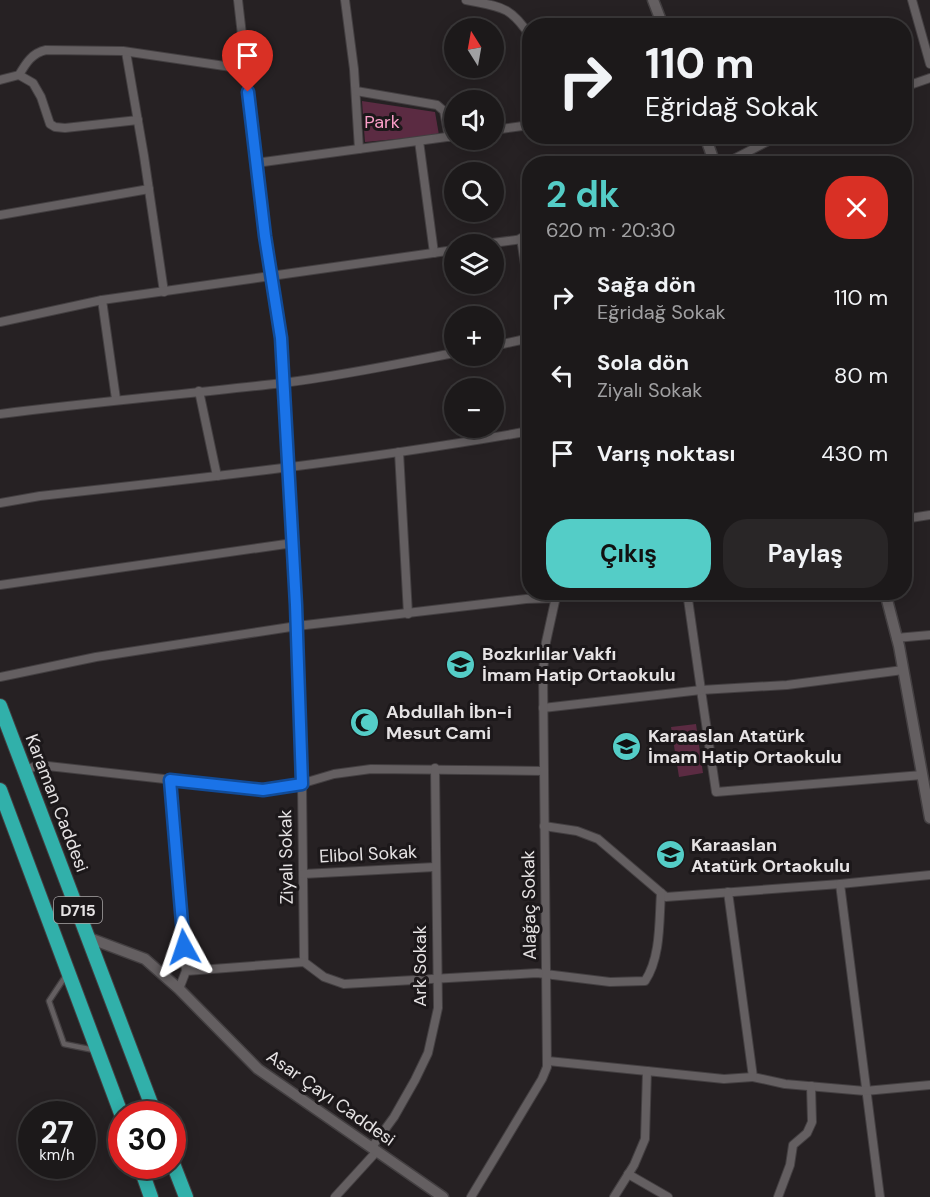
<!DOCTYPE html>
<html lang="tr">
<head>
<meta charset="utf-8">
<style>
	body { margin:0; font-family:"DM Sans",sans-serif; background:#292627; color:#f1f3f6; height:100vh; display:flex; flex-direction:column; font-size:22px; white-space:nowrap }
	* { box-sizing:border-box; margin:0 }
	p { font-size:20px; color:#a0a0a2 }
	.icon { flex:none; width:33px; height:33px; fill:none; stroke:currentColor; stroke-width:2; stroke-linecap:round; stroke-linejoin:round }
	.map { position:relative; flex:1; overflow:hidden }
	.sheet { position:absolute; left:522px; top:156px; width:390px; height:444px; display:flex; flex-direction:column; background:#1c191a; border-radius:24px; box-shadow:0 3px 15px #0003,0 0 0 2px #3a3839 }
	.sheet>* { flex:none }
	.banner { position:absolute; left:522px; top:18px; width:390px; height:126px; border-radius:24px; box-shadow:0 3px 15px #0003,0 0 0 2px #3a3839; background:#1c191a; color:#f1f3f6; overflow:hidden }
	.needle { width:39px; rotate:349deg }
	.buttons { position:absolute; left:444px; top:18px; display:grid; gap:12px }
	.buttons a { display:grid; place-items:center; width:60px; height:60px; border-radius:50%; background:#1c191a; box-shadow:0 3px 15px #0003,0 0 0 2px #3a3839; font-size:30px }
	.speed { position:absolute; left:18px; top:1101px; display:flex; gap:12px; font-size:30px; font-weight:700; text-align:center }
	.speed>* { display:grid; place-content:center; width:78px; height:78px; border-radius:50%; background:#1c191a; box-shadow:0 3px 15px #0003,0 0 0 2px #3a3839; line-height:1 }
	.speed small { font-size:15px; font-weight:400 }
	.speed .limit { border:9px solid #d22; background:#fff; color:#111 }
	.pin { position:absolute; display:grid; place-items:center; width:51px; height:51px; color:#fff; margin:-62px -26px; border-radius:50% 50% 50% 0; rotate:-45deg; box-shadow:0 0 6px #0007 }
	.pin .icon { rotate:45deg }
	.me { position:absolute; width:66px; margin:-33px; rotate:355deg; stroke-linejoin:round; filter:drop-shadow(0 0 4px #0008) }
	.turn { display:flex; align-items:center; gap:21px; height:126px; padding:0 24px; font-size:27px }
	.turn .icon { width:78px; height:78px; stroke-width:2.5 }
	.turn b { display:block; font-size:42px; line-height:51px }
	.round { display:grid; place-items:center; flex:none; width:63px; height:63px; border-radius:24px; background:#292627 }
	.overview { display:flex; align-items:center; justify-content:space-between; height:102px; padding:0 24px }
	h1 { font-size:36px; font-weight:700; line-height:45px; color:#54cdc7 }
	.button { display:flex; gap:12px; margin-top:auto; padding:12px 24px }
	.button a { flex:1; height:69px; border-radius:24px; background:#54cdc7; color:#111; font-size:24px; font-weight:700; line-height:69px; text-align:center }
	.button a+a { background:#292627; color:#f1f3f6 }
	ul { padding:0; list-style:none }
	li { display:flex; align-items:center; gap:18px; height:78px; padding:0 24px }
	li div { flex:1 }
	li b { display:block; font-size:22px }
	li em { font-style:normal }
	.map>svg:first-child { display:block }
	.green { fill:#5b2b42 }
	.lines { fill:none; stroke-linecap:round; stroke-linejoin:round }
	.service-casing { stroke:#433f41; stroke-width:7 }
	.minor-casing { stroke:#433f41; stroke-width:10 }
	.tertiary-casing { stroke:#433f41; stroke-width:13 }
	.trunk-casing { stroke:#433f41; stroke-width:16 }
	.service { stroke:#645f61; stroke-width:4.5 }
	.minor { stroke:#645f61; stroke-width:8 }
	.tertiary { stroke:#645f61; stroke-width:10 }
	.trunk { stroke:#31b0aa; stroke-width:14 }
	.route-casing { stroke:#114b97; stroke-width:15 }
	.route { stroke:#1a73e8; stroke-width:10 }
	.labels { text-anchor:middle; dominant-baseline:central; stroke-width:6; stroke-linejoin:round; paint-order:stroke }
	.shield { fill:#1c181a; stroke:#a9a6a7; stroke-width:1.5 }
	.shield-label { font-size:16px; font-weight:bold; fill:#e6e3e4 }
	.park-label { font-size:18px; fill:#fb9fc9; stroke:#1c181a }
	.poi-label { font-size:18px; font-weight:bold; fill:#e6e3e4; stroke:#1c181a; text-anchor:start }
	.street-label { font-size:18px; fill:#e6e3e4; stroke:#1c181a }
</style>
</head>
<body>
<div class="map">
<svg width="930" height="1197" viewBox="0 0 930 1197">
	<rect width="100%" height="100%" fill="#262123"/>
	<!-- green -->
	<g class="green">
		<path d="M362,101L435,112L439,135L365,142Z"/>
		<path d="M696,724L703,773L679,777L671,727Z"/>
	</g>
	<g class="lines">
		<defs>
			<path id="service" d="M67,974L49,1001L64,1044L94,1050"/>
			<g id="minor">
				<path d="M238,0L265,236L281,338L297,626L302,784L304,962"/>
				<path d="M345,0L354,69L359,149"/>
				<path d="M466,0C500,7 510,5 530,36"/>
				<path d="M912,0L930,64"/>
				<path d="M647,26L661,20"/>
				<path d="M126,52L144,156L164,292"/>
				<path d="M19,75L33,83L41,97L50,124L55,127L65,128L138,120"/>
				<path d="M0,80L19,75C26,63 32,53 46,50L123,51L245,69"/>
				<path d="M904,87L930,78"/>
				<path d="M356,91L437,105L444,111L449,137"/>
				<path d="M494,130L530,125"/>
				<path d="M419,141L434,253"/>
				<path d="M256,163L454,136"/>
				<path d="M724,164L778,136"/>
				<path d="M0,215L149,189"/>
				<path d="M521,238L530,298"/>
				<path d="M485,244L530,238"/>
				<path d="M102,300L116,399"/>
				<path d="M0,322L102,300L454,250"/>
				<path d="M494,346L530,338"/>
				<path d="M199,391L217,476"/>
				<path d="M0,414C94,402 188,394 283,383C340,376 398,364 454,353"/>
				<path d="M399,452L408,614"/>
				<path d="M0,503L40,496C204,478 367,460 530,431"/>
				<path d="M904,519L930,515"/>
				<path d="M0,585L293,543"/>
				<path d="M896,638L930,635"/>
				<path d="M903,670L787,685L701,690L716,792L922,775"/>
				<path d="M0,677L96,657L297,626L526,599L556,598L579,592"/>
				<path d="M543,708L701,690L687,592"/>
				<path d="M25,770L39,765L263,790L290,787L334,774L371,769L544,771"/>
				<path d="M170,780L186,971"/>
				<path d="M544,826L577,831L598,839L666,897L840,884L930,875"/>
				<path d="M303,874L435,867"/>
				<path d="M840,884L880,1197"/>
				<path d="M728,892L753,1077L785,1084L865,1091L930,1085"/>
				<path d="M179,989L186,971L304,962L324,977L344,984L537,973L610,982L645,981C661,957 659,921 661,893"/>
				<path d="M548,1061L647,1071"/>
				<path d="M372,1147L394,1117L415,1080L428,1053L438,1008L435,768"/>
				<path d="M628,1174L668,1197"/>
				<path d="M335,1197L377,1151"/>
				<path d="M471,1197L542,1079L547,1067L543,671L546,642L557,592"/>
				<path d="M614,1197L634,1165L645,1139L647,1071L724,1079L753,1077"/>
				<path d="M778,1197L790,1165L793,1145L807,1133L812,1122L811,1086"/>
			</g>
			<g id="tertiary">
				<path d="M653,0L663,26"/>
				<path d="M705,136L715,164"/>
				<path d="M885,592L899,646L930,818"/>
				<path d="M89,938L145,959L179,989L258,1069L443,1197"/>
			</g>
			<g id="trunk">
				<path d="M0,706L155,1114"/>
				<path d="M0,790L122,1116"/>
				<path d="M172,1161L186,1197"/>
				<path d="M140,1166L151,1197"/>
			</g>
		</defs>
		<!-- service casing -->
		<use href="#service" class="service-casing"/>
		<!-- minor casing -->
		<use href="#minor" class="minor-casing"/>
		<!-- tertiary casing -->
		<use href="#tertiary" class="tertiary-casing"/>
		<!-- trunk casing -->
		<use href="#trunk" class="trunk-casing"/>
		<!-- service -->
		<use href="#service" class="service"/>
		<!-- minor -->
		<use href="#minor" class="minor"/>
		<!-- tertiary -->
		<use href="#tertiary" class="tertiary"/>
		<!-- trunk -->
		<use href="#trunk" class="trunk"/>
	</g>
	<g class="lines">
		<defs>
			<path id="route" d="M184,947L170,780L263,790L302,784L296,605L281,338L265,236L248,92"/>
		</defs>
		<!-- route casing -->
		<use href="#route" class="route-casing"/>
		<!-- route -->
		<use href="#route" class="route"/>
	</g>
	<!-- icons -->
	<defs>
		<symbol id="school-disc" viewBox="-11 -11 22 22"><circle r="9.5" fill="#54cdc7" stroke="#1c181a"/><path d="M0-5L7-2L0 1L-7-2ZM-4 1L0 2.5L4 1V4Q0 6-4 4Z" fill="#111"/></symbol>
		<symbol id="mosque-disc" viewBox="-11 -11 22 22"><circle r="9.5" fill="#54cdc7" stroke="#1c181a"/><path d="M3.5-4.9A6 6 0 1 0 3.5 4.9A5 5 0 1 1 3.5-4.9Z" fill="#111"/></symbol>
	</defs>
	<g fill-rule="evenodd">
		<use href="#school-disc" x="444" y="648" width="33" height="33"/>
		<use href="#mosque-disc" x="348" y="706" width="33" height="33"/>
		<use href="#school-disc" x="610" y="730" width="33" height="33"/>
		<use href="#school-disc" x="654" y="838" width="33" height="33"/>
	</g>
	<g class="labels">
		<!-- shield labels -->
		<rect class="shield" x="54" y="897" width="48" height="26" rx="4.5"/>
		<g class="shield-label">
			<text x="78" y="910">D715</text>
		</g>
		<!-- park labels -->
		<g class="park-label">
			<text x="382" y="122">Park</text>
		</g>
		<!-- poi labels -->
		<g class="poi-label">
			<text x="482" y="654">Bozkırlılar Vakfı<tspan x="482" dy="21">İmam Hatip Ortaokulu</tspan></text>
			<text x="386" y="712">Abdullah İbn-i<tspan x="386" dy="21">Mesut Cami</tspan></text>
			<text x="648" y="736">Karaaslan Atatürk<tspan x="648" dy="21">İmam Hatip Ortaokulu</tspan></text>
			<text x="691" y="845">Karaaslan<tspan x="691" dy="21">Atatürk Ortaokulu</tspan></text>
		</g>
		<!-- street labels -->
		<g class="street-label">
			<text transform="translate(57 803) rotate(69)">Karaman Caddesi</text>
			<text transform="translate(368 854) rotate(-3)">Elibol Sokak</text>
			<text transform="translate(286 857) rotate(-91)">Ziyalı Sokak</text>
			<text transform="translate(529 905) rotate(-91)">Alağaç Sokak</text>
			<text transform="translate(420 966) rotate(-90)">Ark Sokak</text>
			<text transform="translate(331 1098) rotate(35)">Asar Çayı Caddesi</text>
		</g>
	</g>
</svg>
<div class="buttons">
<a><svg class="needle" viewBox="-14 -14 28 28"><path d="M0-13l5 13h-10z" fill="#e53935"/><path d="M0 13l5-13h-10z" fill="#a0a0a2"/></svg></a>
<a><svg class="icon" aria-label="sound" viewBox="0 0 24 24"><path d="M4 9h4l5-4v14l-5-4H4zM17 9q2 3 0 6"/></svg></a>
<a><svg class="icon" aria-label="search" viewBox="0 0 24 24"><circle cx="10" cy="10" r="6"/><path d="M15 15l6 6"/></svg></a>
<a><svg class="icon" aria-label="layers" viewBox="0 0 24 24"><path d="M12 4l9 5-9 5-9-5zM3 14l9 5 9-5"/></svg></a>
<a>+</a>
<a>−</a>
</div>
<div class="speed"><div>27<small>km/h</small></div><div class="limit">30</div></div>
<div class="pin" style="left:248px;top:92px;background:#d93025"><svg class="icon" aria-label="arrive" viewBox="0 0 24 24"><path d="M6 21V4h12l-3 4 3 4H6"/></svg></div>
<svg class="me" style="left:184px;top:947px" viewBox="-20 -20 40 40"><path d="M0-17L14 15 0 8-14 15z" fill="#1a73e8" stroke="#fff" stroke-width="4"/></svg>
<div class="banner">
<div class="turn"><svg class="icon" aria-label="right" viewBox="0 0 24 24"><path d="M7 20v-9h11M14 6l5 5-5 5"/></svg><div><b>110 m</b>Eğridağ Sokak</div></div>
</div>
<section class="sheet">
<div class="overview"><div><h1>2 dk</h1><p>620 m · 20:30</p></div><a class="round" style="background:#d93025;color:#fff"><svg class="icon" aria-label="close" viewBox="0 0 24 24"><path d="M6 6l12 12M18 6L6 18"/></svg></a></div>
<ul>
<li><svg class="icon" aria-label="right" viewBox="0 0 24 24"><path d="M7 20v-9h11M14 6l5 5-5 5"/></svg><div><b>Sağa dön</b><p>Eğridağ Sokak</p></div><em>110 m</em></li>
<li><svg class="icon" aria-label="left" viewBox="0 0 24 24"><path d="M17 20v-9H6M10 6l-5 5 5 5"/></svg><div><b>Sola dön</b><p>Ziyalı Sokak</p></div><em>80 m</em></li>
<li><svg class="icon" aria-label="arrive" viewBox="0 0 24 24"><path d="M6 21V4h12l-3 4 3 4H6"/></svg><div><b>Varış noktası</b></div><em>430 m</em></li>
</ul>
<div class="button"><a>Çıkış</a><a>Paylaş</a></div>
</section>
</div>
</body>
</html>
